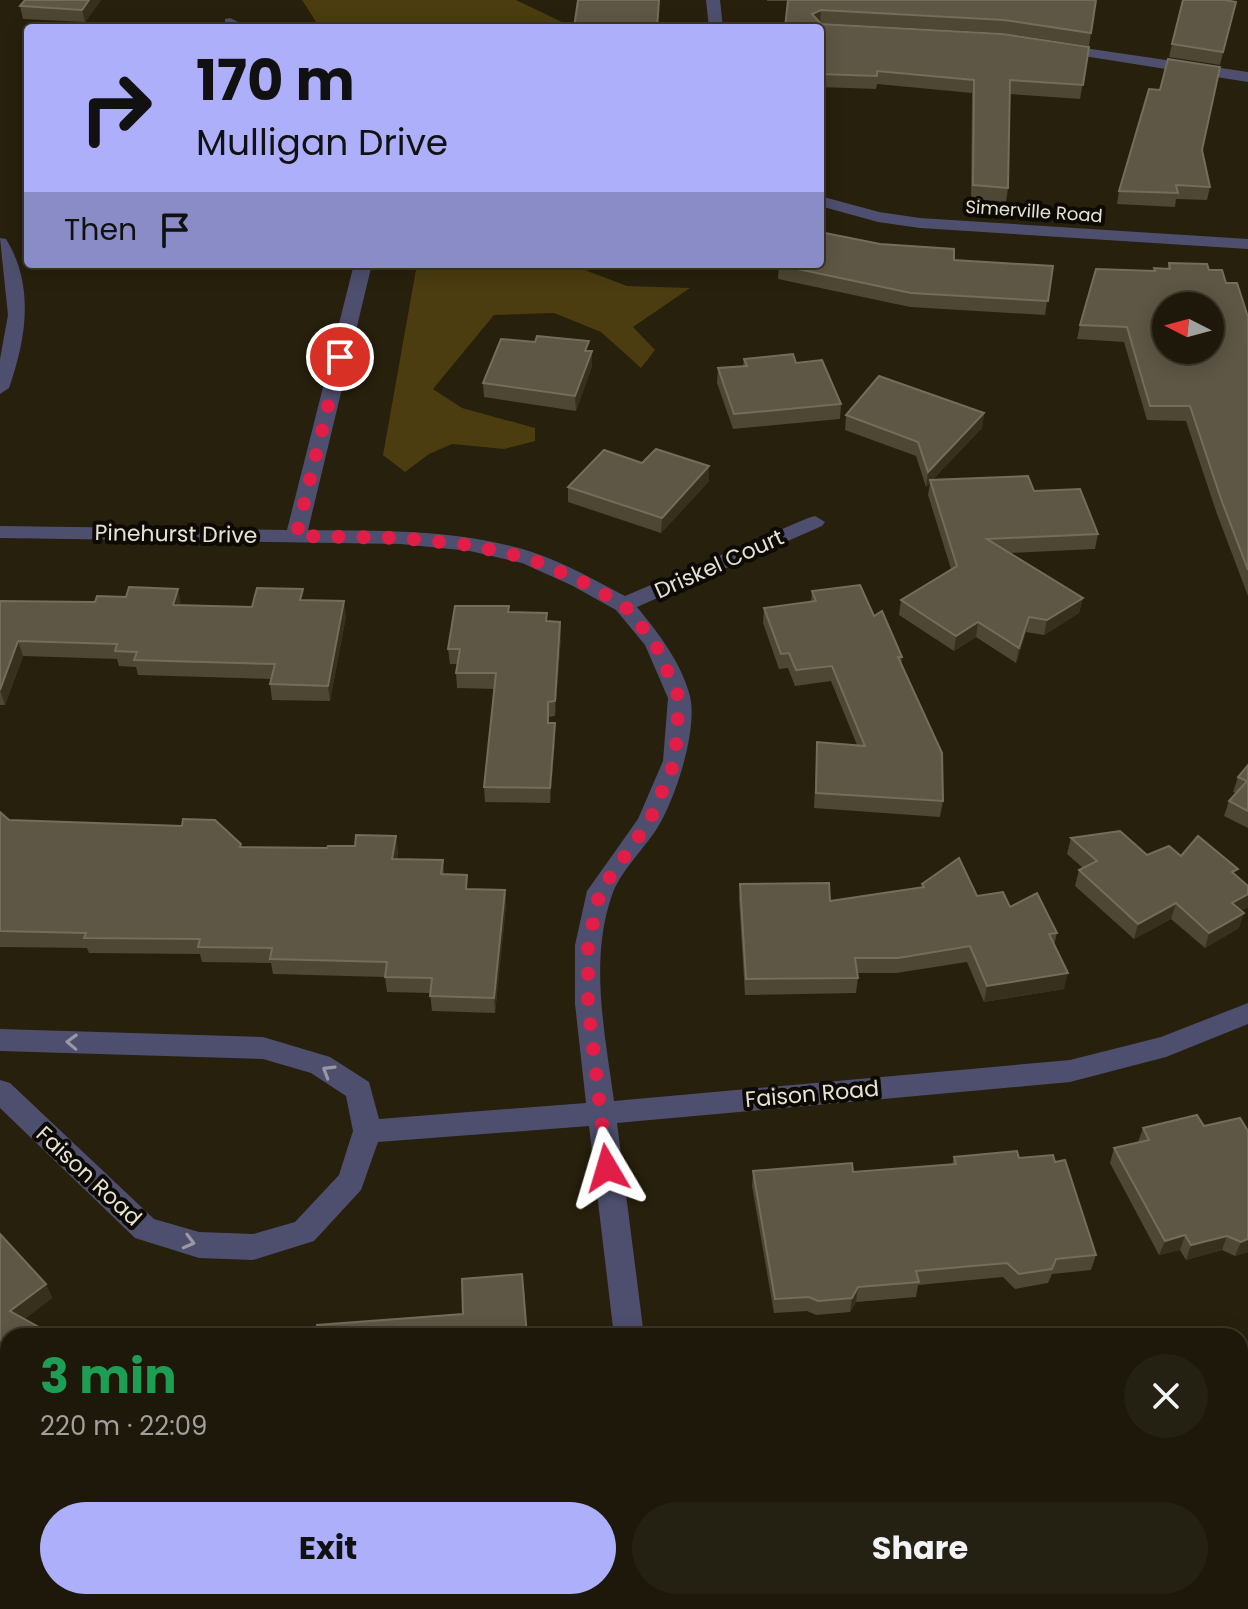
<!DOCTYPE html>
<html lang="en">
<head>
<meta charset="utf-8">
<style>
	body { margin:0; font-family:Poppins,sans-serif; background:#252112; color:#f1f3f6; height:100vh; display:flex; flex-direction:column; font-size:30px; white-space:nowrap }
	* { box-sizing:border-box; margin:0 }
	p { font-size:26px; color:#a0a09c }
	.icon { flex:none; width:44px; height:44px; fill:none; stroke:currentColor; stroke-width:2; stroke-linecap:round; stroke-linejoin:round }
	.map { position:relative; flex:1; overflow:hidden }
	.sheet { position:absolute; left:0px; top:1328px; width:1248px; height:282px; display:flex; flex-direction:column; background:#1d1809; border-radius:24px 24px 0 0; box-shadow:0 4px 20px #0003,0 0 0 2px #3b372a }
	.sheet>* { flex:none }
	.guide { position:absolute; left:24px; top:24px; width:800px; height:244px; border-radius:8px; box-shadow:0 4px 20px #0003,0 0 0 2px #3b372a; background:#adaffb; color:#111; overflow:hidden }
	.needle { width:52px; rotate:276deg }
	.tools { position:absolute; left:1152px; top:292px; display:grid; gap:16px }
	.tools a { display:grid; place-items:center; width:72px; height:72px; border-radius:50%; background:#1d1809; box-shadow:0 4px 20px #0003,0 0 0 2px #3b372a; font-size:40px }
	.pin { position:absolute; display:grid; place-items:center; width:68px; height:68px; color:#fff; margin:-34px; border:4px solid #fff; border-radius:50%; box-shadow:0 2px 8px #0007 }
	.me { position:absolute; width:88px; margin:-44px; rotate:353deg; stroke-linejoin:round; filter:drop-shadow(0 0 6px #0008) }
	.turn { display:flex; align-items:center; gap:28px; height:168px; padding:0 40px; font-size:36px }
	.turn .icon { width:104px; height:104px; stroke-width:2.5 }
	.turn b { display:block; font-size:56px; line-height:68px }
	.then { display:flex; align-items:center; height:76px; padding:0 40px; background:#0003; gap:16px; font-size:30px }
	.round { display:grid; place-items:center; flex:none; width:84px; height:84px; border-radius:42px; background:#252112 }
	.overview { display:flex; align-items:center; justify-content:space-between; height:136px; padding:0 40px }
	h1 { font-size:48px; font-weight:700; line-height:60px; color:#1e9e55 }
	.cta { display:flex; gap:16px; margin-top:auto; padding:16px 40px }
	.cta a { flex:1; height:92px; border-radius:48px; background:#adaffb; color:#111; font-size:32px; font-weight:700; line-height:92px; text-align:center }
	.cta a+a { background:#252112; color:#f1f3f6 }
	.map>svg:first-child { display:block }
	.green { fill:#4b3d10 }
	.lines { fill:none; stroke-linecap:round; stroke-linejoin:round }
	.minor { fill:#4e4f6e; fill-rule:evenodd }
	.wall { fill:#4d4733 }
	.shaded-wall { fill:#37301c }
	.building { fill:#5e5745; stroke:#736d5b; stroke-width:2; fill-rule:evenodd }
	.oneway { stroke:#9a98a2 }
	.route { stroke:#e11d48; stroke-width:14; stroke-dasharray:0 25.2 }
	.labels { text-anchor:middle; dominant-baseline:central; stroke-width:8; stroke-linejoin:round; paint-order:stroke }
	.far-street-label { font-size:18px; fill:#e6e1d5; stroke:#0d0a04 }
	.street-label { font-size:22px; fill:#e6e1d5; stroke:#0d0a04 }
</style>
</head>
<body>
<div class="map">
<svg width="1248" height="1609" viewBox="0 0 1248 1609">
	<rect width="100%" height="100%" fill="#27200c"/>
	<!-- green -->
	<g class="green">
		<path d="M302,0H516L562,22L564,28H320Z"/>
		<path d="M417,264H569L627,286L690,288L633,327L655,350L641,368L601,332L554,313L494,315L433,389L462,408L535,428V441L504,449L452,444L429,454L405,472L383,455Z"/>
	</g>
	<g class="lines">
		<!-- minor -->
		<g class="minor">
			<path d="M706,0H720L723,28H709Z"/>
			<path d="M230,18L250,28L225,25V19Z"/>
			<path d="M1057,44L1248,72V82L1052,51L1050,48Z"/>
			<path d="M820,196L879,212L920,218L1248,239V249L920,228L878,222L820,206Z"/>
			<path d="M0,238L6,239C35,286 26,339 9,388L0,394V359L8,315Z"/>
			<path d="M354,264H372L308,530C383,531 463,529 535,553C567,564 596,581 625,596L808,518L815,516L825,522L822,526L637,607C659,634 681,662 690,696C698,730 675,801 656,830C643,850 620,872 612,895C589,961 605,1034 614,1101L1070,1060L1161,1037L1248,1003V1024L1166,1057L1070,1082L617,1123L644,1336H614L589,1126L378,1142L361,1190L314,1241L253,1260L199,1258L135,1238L0,1108V1080L10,1083L154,1219L199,1232L253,1234L295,1222L339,1175L353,1131L346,1096L311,1073L263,1059L0,1051V1029L263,1037L330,1057L369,1082L379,1119L586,1103L575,1004V945L587,891L638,819L663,761L668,698L645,645L616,610L571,585L522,563L470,551L401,544L0,538V526L287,530Z"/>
			<path d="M648,1602H682L683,1609H649Z"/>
		</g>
	</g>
	<!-- wall -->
	<g class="wall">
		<path d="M101,0L85,22L23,19L20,6Z"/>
		<path d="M767,0H1096L1089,46L1002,33L820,23L1089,47L1080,99L1010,94L1008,188L1006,202L971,199L972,93L877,84L876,89L820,87V28L787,1H767Z"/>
		<path d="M1236,2L1220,65L1169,57L1172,44Z"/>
		<path d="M1202,150L1210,187L1207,200L1176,199L1175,207L1117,204L1119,191Z"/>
		<path d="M954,260L1053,266L1045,315L910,307L778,279L779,265Z"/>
		<path d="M1169,263L1209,270L1226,283L1248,317V596L1217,514L1186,421L1147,420L1124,342L1077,339L1080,325L1154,271V268L1167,269Z"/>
		<path d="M589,351H592V366L576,411L484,397L483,383Z"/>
		<path d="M744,359L796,363L841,404L840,419L733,429L717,383L718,368L743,366Z"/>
		<path d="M984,413L982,428L932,480L1034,491L1098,534L1095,549L1010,553L1083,598L1079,613L1044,635L1026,632L1016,663L976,637L954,651L899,615L901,600L951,569L928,495L930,483L926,487L916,456L845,430L846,415Z"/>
		<path d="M642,463L709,466V481L661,533L568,502V487Z"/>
		<path d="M812,591L874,616L902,657L901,665L943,801L940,817L814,808L817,742L857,745L831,681L795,686L788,668L779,669L763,623L764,608L811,602Z"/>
		<path d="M0,597V601L252,607L305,600L346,616L330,701L272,700L270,684L271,679L138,675L136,667L119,666L117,659L23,656L5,705H0Z"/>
		<path d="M509,606V612L547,613V621L560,622L561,637L555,716L548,717L549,723L555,739L550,803L485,802L484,787L495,689L457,688L456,673L458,664H450L448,649Z"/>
		<path d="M1248,765V828L1224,816L1229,801L1236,793L1233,792L1238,777Z"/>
		<path d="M0,812L9,820L242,848L398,851L397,859L443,860L444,874L468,889L505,890L506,905L495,1013L432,1011L430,993L387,992L385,977L273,974L271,963L202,962L200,954L89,953L87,948L0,947Z"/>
		<path d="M1071,838L1147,855L1181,856L1236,876L1248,886V907L1241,911L1239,928L1205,948L1171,919L1134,939L1075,886L1079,870L1083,868L1067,854Z"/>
		<path d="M740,884L830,901L922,887V884L977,896L1010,907L1057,933L1054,945L1064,989L984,1002L967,962L896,973H858V978L856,993L745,995L739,899Z"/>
		<path d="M1197,1115L1248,1252L1235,1256L1222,1250L1186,1260L1180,1250L1159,1255L1110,1163L1114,1148L1138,1142L1143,1128Z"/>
		<path d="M954,1157L1019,1158L1055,1162L1096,1255L1091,1270L1052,1274L1048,1283L1015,1289L1003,1277L918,1285L916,1297L856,1302L850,1312L816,1315L807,1311L774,1313L752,1186L753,1171L853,1172L952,1164Z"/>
		<path d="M0,1234L46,1284L52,1298L24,1319L8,1336V1519L6,1522L0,1519Z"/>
	</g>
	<!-- shaded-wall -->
	<g class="shaded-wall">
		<path d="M89,0H101L85,22L82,10Z"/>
		<path d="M821,10L820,23L812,14Z"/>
		<path d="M592,351V366L576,411L575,396Z"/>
		<path d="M984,413L982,428L926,487L928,472Z"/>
		<path d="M709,466V481L661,533L662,518Z"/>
		<path d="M178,589L181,604L173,605Z"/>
		<path d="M1083,598L1079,613L1044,635L1047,620Z"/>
		<path d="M344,601L346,616L330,701L328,686Z"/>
		<path d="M1029,617L1026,632L1016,663L1019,648Z"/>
		<path d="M560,622L561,637L555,716V701Z"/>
		<path d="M978,622L976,637L954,651L956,636Z"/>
		<path d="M18,641L23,656L5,705L0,690Z"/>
		<path d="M555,723V739L550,803V788Z"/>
		<path d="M396,836L398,851L394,874L392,859Z"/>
		<path d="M505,890L506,905L495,1013L494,998Z"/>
		<path d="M1248,894V907L1227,919L1232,903Z"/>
		<path d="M1176,903L1171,919L1134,939L1138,924Z"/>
		<path d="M1244,913L1239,928L1205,948L1209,933Z"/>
		<path d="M1068,973L1064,989L984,1002L987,986Z"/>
		<path d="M1185,1235L1180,1250L1159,1255L1165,1241Z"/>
		<path d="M1227,1236L1222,1250L1186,1260L1191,1245Z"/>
		<path d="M1248,1239V1252L1235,1256L1241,1242Z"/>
		<path d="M46,1284L52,1298L16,1326L10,1311Z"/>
		<path d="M858,1287L856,1302L850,1312L852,1298Z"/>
		<path d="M8,1498V1519L6,1522L0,1511V1508Z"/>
		<path d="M160,1602H168L166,1609H158Z"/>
	</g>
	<!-- building -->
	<g class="building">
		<path d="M25,0H89L82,10L20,6Z"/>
		<path d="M578,0H659L657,28H574Z"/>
		<path d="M788,0H1096L1091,33L1004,20L821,10L812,14L821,24L1003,34L1089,47L1083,85L1010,80L1008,188L973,185L974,80L877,71V76L820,74V28H785Z"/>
		<path d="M1183,0H1225L1236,2L1223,52L1172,44Z"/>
		<path d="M1168,59L1220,67L1202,150L1210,187L1176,185L1178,193L1119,191L1149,89L1160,90Z"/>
		<path d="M820,232L880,244L954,249V260L1053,266L1048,301L911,293L779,265L820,264Z"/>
		<path d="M1169,263L1207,264L1209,270H1222L1226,283H1237L1248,317V570L1221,499L1190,406H1150L1127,327L1080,325L1096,269L1155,271L1154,268L1170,269ZM1166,306H1210V350H1166Z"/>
		<path d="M537,336L589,341L585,351H592L575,396L483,383L501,339L535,342Z"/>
		<path d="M793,354L796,363L822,360L841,404L734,414L718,368L747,366L744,359Z"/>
		<path d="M879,376L984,413L928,472L918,442L846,415Z"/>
		<path d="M656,449L709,466L662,518L568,487L604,450L642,463Z"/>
		<path d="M1028,476L1034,491L1080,489L1098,534L987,539L1083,598L1047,620L1029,617L1019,648L978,622L956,636L901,600L957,566L930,480Z"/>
		<path d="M860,585L874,616L882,611L902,657H898L942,753L943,801L816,793L817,742L865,746L832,666L796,670L789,653L781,654L764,608L816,601L812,591Z"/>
		<path d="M129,587L178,589L173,605L252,607L257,588L303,589L300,600L344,601L328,686L270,684L275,664L134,660L137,652L115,651L117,644L18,641L0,690V601L95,602L97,596L126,597Z"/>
		<path d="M455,606H509L508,612L547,613L546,621L560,622L555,701L548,702V723H555L550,788L484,787L496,673H456L460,649H448Z"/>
		<path d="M1248,765V811L1229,801L1247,781L1238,777Z"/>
		<path d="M0,812L9,820L182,826L183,819L215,820L241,844L240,847L327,848L328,846H355L356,835L396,836L392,859L443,860L441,874L467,875L466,889L505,890L494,998L430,996L432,978L385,977L387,962L270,959L272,948L198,947L200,939L84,938L86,933L0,931Z"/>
		<path d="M1120,831L1147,855L1169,846L1181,856L1198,836L1238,869L1232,872L1248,886V894L1232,903L1244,913L1209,933L1176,903L1138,924L1079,870L1097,861L1071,838Z"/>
		<path d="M959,858L977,896L1003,892L1010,907L1037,893L1057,933L1049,934L1068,973L987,986L970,946L898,958H855L858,978L746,979L740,884L829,883L830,901L924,887L922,884Z"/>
		<path d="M1197,1115L1204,1126L1240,1118L1248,1131V1239L1241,1242L1227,1236L1191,1245L1185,1235L1165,1241L1114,1148L1149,1140L1143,1128Z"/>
		<path d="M1017,1151L1019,1158L1053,1155L1055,1162L1065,1160L1096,1255L1056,1259L1052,1269L1019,1274L1007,1263L916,1271L919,1282L858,1287L852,1298L818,1301L809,1297L775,1299L753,1171L852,1163L853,1172L956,1164L954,1157Z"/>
		<path d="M0,1234L46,1284L10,1311L55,1336H8V1498L0,1508Z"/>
		<path d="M522,1274L527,1336H317V1325L463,1314L462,1279Z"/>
		<path d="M55,1602H160L158,1609H53Z"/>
	</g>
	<!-- one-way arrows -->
	<defs><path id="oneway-chevron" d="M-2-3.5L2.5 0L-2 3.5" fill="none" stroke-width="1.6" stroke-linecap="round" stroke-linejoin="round" transform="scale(2)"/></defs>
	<g class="oneway">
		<use href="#oneway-chevron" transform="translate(72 1042) rotate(-178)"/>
		<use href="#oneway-chevron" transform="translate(328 1071) rotate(-149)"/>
		<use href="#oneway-chevron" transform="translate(189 1242) rotate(15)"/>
	</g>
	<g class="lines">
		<!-- route -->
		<path class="route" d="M340,357L296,536L401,538L470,545L528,558L579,580L624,605L655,643L679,698L675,761L649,822L600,891L588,945V1004L607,1168"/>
	</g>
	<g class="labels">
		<!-- far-street labels -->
		<g class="far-street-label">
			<text transform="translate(1034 211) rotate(4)">Simerville Road</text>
		</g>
		<!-- street labels -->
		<g class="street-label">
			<text transform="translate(176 534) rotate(1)">Pinehurst Drive</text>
			<text transform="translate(719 564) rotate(-24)">Driskel Court</text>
			<text transform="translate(812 1094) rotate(-5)">Faison Road</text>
			<text transform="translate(89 1176) rotate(43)">Faison Road</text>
		</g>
	</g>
</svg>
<div class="tools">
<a><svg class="needle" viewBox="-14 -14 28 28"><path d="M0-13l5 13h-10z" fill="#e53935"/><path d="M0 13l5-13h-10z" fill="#a0a09c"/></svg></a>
</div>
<div class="pin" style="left:340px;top:357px;background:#d93025"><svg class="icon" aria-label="arrive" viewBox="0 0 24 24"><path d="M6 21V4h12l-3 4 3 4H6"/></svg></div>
<svg class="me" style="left:607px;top:1168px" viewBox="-20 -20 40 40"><path d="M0-17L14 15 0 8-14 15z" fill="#e11d48" stroke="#fff" stroke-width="4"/></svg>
<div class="guide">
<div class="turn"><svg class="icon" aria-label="right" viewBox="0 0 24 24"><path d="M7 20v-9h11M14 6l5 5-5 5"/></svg><div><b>170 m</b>Mulligan Drive</div></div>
<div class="then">Then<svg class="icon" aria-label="arrive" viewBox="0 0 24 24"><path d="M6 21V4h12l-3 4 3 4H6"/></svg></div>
</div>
<section class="sheet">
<div class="overview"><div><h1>3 min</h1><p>220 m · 22:09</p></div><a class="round"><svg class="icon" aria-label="close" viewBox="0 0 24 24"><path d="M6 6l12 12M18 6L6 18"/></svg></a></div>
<div class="cta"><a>Exit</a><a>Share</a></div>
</section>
</div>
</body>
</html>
